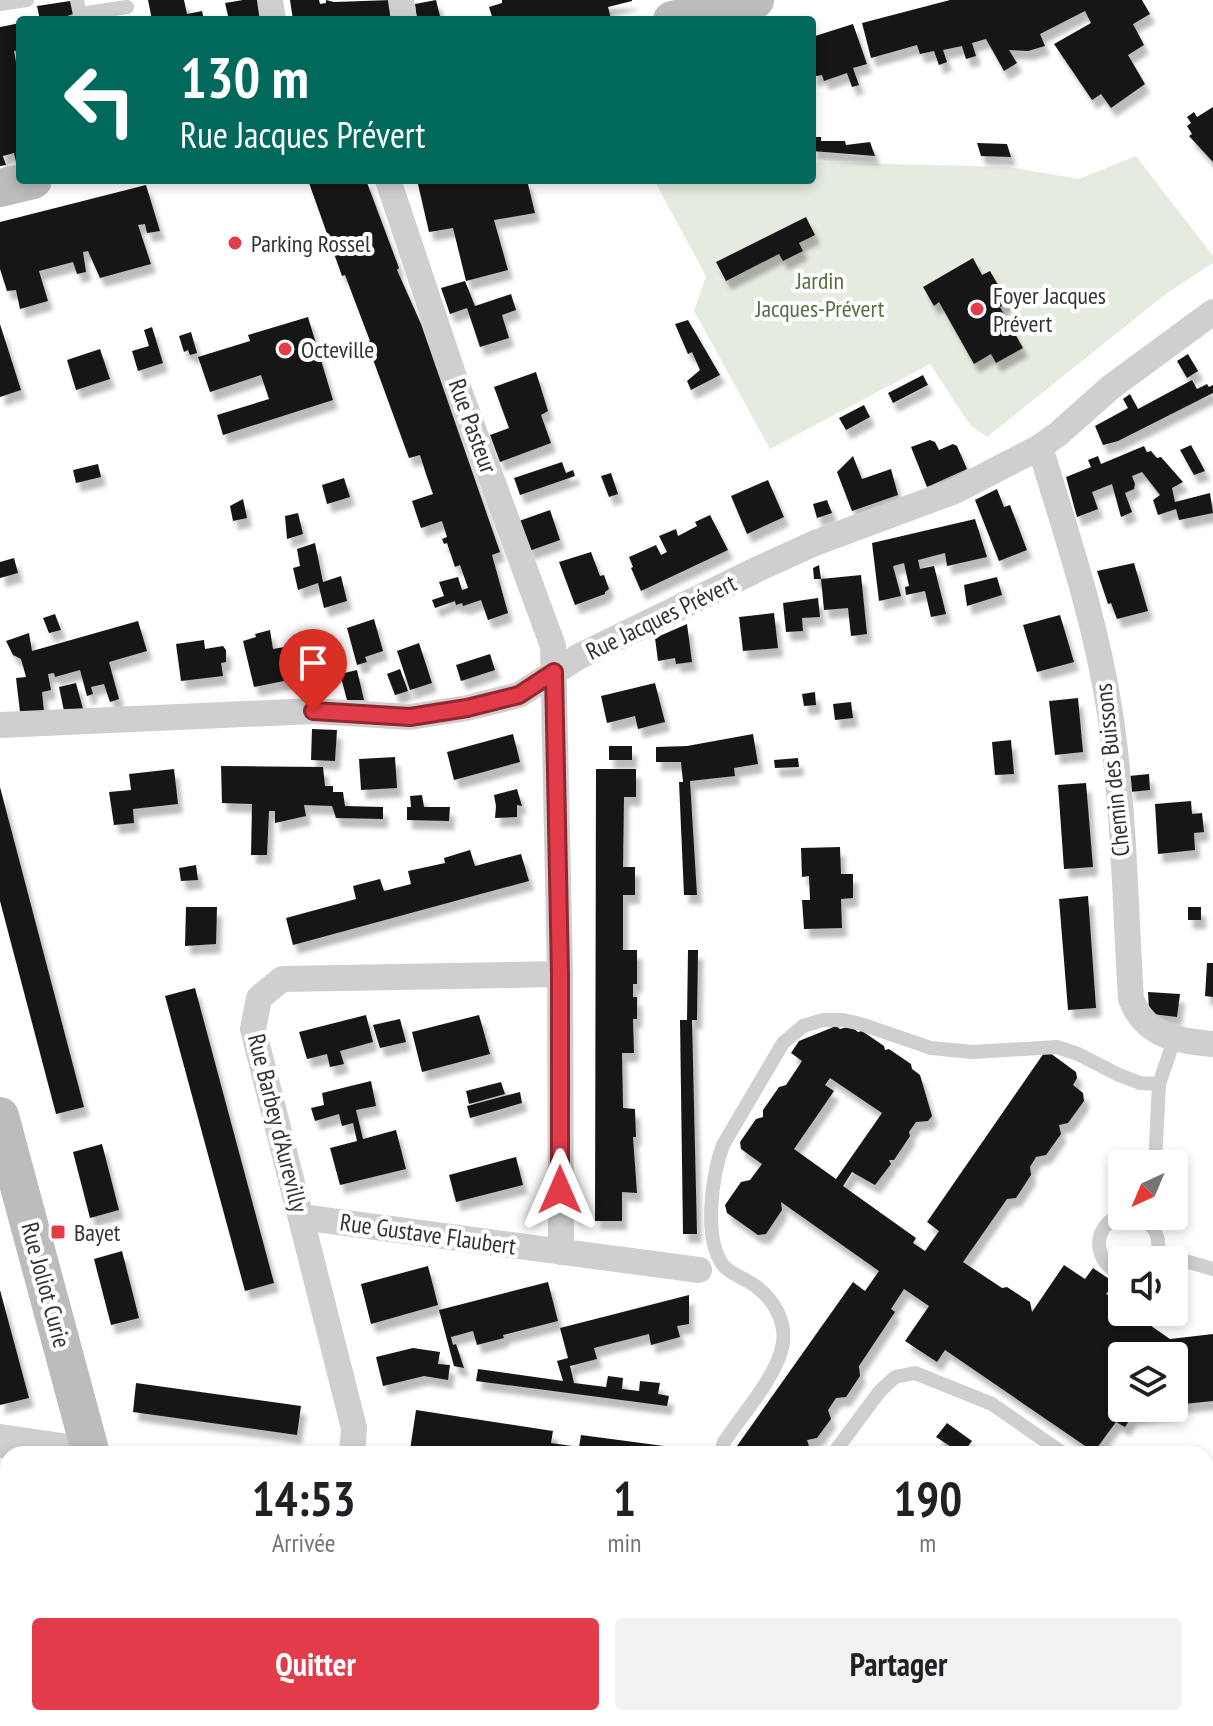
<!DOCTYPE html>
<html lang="fr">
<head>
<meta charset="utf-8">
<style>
	body { margin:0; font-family:"PT Sans Narrow",sans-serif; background:#f2f2f2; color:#202124; height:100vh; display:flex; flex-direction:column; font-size:30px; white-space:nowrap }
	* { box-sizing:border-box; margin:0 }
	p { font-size:26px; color:#757577 }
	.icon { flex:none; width:44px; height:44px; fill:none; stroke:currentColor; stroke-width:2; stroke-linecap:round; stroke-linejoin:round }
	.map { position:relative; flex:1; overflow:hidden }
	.sheet { position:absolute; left:0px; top:1446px; width:1214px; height:280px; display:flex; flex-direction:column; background:#fff; border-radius:24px 24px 0 0; box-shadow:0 4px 12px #0003 }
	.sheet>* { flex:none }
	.banner { position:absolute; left:16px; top:16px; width:800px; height:168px; border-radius:8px; box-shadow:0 4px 12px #0003; background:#00695c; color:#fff; overflow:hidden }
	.needle { width:52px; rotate:224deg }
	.tools { position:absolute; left:1108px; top:1150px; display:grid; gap:16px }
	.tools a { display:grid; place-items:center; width:80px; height:80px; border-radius:8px; background:#fff; box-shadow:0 4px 12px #0003; font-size:40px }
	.pin { position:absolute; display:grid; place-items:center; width:68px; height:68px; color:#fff; margin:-82px -34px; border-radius:50% 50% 50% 0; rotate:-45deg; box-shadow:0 0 8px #0007 }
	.pin .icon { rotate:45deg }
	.me { position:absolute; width:88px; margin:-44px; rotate:0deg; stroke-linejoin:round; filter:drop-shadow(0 0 6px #0008) }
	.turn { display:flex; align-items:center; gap:28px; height:168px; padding:0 32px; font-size:36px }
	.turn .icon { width:104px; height:104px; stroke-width:2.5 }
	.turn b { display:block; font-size:56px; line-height:68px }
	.eta { display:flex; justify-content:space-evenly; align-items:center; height:136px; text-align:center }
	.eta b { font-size:48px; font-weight:800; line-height:56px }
	.button { display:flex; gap:16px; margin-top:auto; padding:16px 32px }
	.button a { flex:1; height:92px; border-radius:8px; background:#e23c4a; color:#fff; font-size:32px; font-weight:800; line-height:92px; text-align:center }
	.button a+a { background:#f2f2f2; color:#202124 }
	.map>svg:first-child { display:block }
	.green { fill:#e5ebde }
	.building { fill:#191919; fill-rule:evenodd; filter:url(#shadow) }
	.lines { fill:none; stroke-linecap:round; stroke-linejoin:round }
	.service { stroke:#cfcfcf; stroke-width:14 }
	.minor { stroke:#cfcfcf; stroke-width:26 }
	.tertiary { stroke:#cfcfcf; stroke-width:34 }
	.secondary { stroke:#bcbcbc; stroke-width:38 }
	.route-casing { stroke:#932730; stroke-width:20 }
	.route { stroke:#e23c4a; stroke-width:14 }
	.poi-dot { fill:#e23c4a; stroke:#fff; stroke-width:3 }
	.labels { text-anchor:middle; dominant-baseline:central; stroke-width:8; stroke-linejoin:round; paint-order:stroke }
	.poi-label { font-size:24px; fill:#323232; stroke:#fff; text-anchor:start }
	.park-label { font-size:24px; fill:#566e40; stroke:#fff }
	.street-label { font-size:24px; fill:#323232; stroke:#fff }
</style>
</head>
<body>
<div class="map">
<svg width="1213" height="1726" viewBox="0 0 1213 1726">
	<defs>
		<filter id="shadow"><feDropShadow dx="5" dy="9" stdDeviation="2" flood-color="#0004"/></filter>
	</defs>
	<rect width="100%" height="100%" fill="#fff"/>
	<!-- green -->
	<path class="green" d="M1136,156L1213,256V263L1167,293L987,437L970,425L930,364L770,449L694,311L706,276L654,180H812V162L1008,167L1079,179Z"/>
	<!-- building -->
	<g class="building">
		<path d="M148,0H184L187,14L202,11L204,20H152Z"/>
		<path d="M243,0H258L261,20H229L225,3Z"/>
		<path d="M290,0H319L320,4L326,3V0L334,2L391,0L394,20H293Z"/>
		<path d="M436,0L441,20H417L415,4Z"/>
		<path d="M502,0H632V1L608,7L611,19L606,20H493L489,7L502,3Z"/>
		<path d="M950,0H1142L1150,14L1133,24L1144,45L1128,55L1145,84L1111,108L1101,94L1092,100L1054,44L1091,23L1085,11L1040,34L1045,46L1028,51L1009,50L1017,63L1004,71L986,39L972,43L976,56L966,59L962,46L943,50L947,62L939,65L934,51L920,54L917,45L871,58L862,23Z"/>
		<path d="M70,1L76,13L55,20H40L37,6Z"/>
		<path d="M20,23V50L14,51L20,84V161L16,162L14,153L3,156L6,165L0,166V27Z"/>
		<path d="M853,24L867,64L853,68L859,85L852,87L847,73L824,81L822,75L812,77V37Z"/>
		<path d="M1213,107V162L1189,136L1192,134L1187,126L1191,123L1187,117L1194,112L1197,117Z"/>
		<path d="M812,137H821V141H845L846,145L870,142L875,156L812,151Z"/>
		<path d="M977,143L1007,144L1011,157L981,156Z"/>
		<path d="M308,180H366L399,268L397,270L421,324L500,552L492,555L508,613L488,620L481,600L463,606L462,603L456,605L455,601L435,608L432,600L444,596L439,582L458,577L462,590L468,588L460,565L455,567L447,543L444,544L442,539L447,537L442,521L421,528L412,501L433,494L426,474L420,455L409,458L367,343L370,341L345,275L342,276Z"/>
		<path d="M417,180H527L535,213L494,220L508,270L466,281L453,228L429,232Z"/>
		<path d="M146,185L160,231L147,233L145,224L138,225L151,264L100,278L88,251L83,252L86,272L77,274L73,262L39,271L48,301L20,309L16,290L7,291L0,269V222Z"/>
		<path d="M806,217L815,235L799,243L803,251L783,261L779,254L726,281L716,262Z"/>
		<path d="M973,258L982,275L990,271L1008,302L1000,307L1023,348L996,363L991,354L974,364L939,302L934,306L923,287Z"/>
		<path d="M465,281L475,306L511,294L516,310L502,315L509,338L480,347L467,308L450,314L441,288Z"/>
		<path d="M308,317L333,400L223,435L217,415L269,399L261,375L210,392L198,357L250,341L248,335Z"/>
		<path d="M688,320L720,375L691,390L687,381L700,370L692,352L688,354L675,324Z"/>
		<path d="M0,324L21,390L0,397Z"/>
		<path d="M152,327L163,363L138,371L132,351L149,346L144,330Z"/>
		<path d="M191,332L197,353L190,355L188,350L184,352L179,336Z"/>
		<path d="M100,349L110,379L76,390L67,360Z"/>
		<path d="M1188,354L1198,371L1187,378L1177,361Z"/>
		<path d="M536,372L548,411L541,415L551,443L500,462L490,435L509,428L494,387Z"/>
		<path d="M923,375L928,385L893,403L888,393Z"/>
		<path d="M1192,380L1197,389L1207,384L1209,387L1213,385V393L1118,441L1103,445L1095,426L1128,408L1123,399L1130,394L1138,409Z"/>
		<path d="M864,405L870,417L846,430L839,418Z"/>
		<path d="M930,440L935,442L939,450L953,444L957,446L967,469L927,487L911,447Z"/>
		<path d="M1191,445L1205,471L1194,475L1180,450Z"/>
		<path d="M1144,446L1147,452L1151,451L1157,458L1161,457L1183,482L1172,488L1175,502L1210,493L1213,513L1179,520L1176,509L1158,515L1153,500L1160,495L1142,472L1132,476L1135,484L1134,489L1125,493L1132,512L1121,517L1112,484L1092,492L1098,509L1077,517L1066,477L1091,467L1088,460L1098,456L1101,464Z"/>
		<path d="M853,456L862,479L891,469L898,495L852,511L837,472Z"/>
		<path d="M562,462L566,473L573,470L575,476L520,495L514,478Z"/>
		<path d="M98,464L101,477L76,483L73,470Z"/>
		<path d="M611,473L618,494L609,497L601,476Z"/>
		<path d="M344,478L350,497L327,504L322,485Z"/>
		<path d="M768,480L784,517L747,534L731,496Z"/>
		<path d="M997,489L1004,507L1010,505L1027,550L999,561L975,500Z"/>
		<path d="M243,499L247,518L233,521L230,506Z"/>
		<path d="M827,500L832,513L817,518L813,504Z"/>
		<path d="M550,510L560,540L529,551L519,521Z"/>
		<path d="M298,513L303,534L287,539L285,516Z"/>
		<path d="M710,515L728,550L641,591L631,568L633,567L629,557L656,545L661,555L667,552L659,536L676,529L678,536L697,526L695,522Z"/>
		<path d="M975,519L987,557L947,566L945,553L918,560L920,569L934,566L946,614L931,617L925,591L906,595L905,587L909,586L904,563L893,566L901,596L879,601L872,543Z"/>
		<path d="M315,543L323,582L341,576L347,601L324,608L318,583L298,590L293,568L300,566L297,549Z"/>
		<path d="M591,552L600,576L604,575L609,589L605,592V594L575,605L559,562Z"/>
		<path d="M14,558L18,573L0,578V562Z"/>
		<path d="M1134,563L1148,611L1117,619L1111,603L1108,604L1097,571Z"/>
		<path d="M819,565L821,579L861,575L867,634L851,636L848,608L824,610L821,579H814L813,568Z"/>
		<path d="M997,577L1002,595L967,606L964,585Z"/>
		<path d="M818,598L820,617L802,618L803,631L786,632L783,603Z"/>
		<path d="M774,613L778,648L743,651L739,617Z"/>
		<path d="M55,614L61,630L49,633L43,618Z"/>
		<path d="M1060,615L1074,662L1037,672L1023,625Z"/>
		<path d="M374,619L383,651L365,657L367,662L357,665L347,628Z"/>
		<path d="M138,621L147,651L109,662L119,699L110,702L104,684L91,687L93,694L87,696L80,670L55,677L54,673L48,674L51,690L42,692L44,712H20L16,678L26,677L21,659L13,655L6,641L29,633L32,651Z"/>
		<path d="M687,624L692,662L676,664L675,658L658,661L655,638Z"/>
		<path d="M270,630L273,649L313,642L319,674L254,687L243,641L256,637L255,634Z"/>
		<path d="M204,640L205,649L223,646L226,650V662L221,663L223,676L181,681L176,644Z"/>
		<path d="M419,643L432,683L410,690L397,651Z"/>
		<path d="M490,654L495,670L461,681L456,665Z"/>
		<path d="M400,669L408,691L395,695L387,674Z"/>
		<path d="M357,670L364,700H347L340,674Z"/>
		<path d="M76,683L83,709L64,711L59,687Z"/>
		<path d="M655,683L665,722L638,729L635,716L607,723L601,696Z"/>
		<path d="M815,692L816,705L804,706L802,694Z"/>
		<path d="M1078,698L1083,752L1055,755L1049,701Z"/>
		<path d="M851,702L853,718L835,720L833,704Z"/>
		<path d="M312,729L337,730L335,761L311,760Z"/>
		<path d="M513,734L520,762L454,780L447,752Z"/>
		<path d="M753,734L758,764L734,768L735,776L690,781L697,895H684L679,782H683L681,762H656V747L687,746Z"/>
		<path d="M1011,740L1014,774L995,775L992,742Z"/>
		<rect x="609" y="746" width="23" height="14"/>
		<path d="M395,757L397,788L361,790L359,759Z"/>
		<path d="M798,758L799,767L775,768L774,760Z"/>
		<path d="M221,766L323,767L325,786H333V792H343L345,806L383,807V819L336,818L332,806L304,805L306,816L275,823V811H269L267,855H251L252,804L222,803Z"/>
		<path d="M174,769L178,804L133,809L134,823L114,825L109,792L131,790L129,774Z"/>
		<path d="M596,769H636V797H624L623,867H635V895H623V950H637V984H633V997H637V1019H633L634,1053H622L623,1108L635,1109L636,1137H633L637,1193L622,1192V1221H595Z"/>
		<path d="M1149,774L1150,790L1130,792L1129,776Z"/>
		<path d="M1086,783L1093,867L1064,869L1058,785Z"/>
		<path d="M0,787L84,1107L56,1114L0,901Z"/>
		<path d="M517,789L522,806L517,805V817L495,818L496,806L494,795Z"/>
		<path d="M422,795L424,807H450L449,821L407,820V807H411L410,796Z"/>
		<path d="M1191,801L1192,814L1202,813L1204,832L1194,833L1195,850L1158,854L1155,804Z"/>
		<path d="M840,847L841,874H853V898L841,899L842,928L804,929L802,900H810L809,876L802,877L801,848Z"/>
		<path d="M470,850L475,866L521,854L529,881L293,945L286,918L356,899L353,886L380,879L384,891L411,884L408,871L445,863L444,858Z"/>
		<path d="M196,865L198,880L181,881L179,868Z"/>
		<path d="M1088,896L1096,1008L1068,1010L1059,899Z"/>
		<path d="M186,907H217L216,944L185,946Z"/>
		<rect x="1188" y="907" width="13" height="13"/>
		<path d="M688,950H698L697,1020H692L697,1234H683L680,1020H687Z"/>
		<path d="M1207,963H1213V997L1205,996Z"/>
		<path d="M195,988L274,1283L245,1291L165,996Z"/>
		<path d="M1148,992L1180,994L1177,1017L1152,1014L1149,1011Z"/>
		<path d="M366,1015L373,1042L340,1051L344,1064L330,1067L327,1054L307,1059L299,1032Z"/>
		<path d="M479,1015L490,1054L422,1072L412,1032Z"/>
		<path d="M400,1019L406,1042L380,1048L373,1025Z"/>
		<path d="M836,1026L840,1029L851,1026L858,1032L862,1031L884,1046L885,1050L889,1049L911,1064L912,1069L920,1075L932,1116L928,1121L916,1122L909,1132L910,1136L894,1160H889L891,1164L875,1185L852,1172L843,1186L916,1238L913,1243L925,1251L939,1231L927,1222L1046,1050L1076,1072L1077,1078L1073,1085L1083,1093L1084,1101L1068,1123L1059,1125L1061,1134L1046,1155L1036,1157L1030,1167L1031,1175L1016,1198L1007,1199L963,1262L1002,1288L1007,1287L1030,1302L1032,1312L1064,1265L1085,1279L1093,1268L1115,1283L1106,1294L1122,1305V1312H1131L1170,1339L1213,1334V1401L1174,1405V1356H1122V1408H1174V1411L1132,1416L1125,1427L1116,1422L1094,1452L945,1350L937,1362L905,1341L929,1306L904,1289L891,1309L895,1312L859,1366L860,1376L846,1397L836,1398L828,1410L831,1419L817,1438L807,1440L810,1449L806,1454L732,1453L853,1282L865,1291L879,1271L781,1202L782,1210L766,1234L758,1235L727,1213L725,1205L741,1182L750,1180L762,1164L741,1149L740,1142L756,1119L763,1117V1110L779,1087L786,1085L802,1061L791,1053L799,1041ZM830,1078L882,1113L836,1179L794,1149L834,1091L825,1085Z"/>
		<path d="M371,1081L376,1106L356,1110L363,1139L396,1130L406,1169L340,1185L330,1148L357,1141L353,1123L342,1126L339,1114L315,1121L311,1108L324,1105L322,1093Z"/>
		<path d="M501,1082L505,1094L469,1104L466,1091Z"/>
		<path d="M520,1092L522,1103L470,1118L467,1106Z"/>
		<path d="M102,1144L119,1210L90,1218L73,1152Z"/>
		<path d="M516,1157L523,1185L456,1202L449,1175Z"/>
		<path d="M122,1251L139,1318L111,1325L94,1259Z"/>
		<path d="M428,1266L438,1305L371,1324L361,1284Z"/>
		<path d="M548,1282L558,1321L503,1335L504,1338L477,1345L473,1331L451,1337L453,1345L456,1344L464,1368L454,1366L439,1310Z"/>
		<path d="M0,1290L29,1398L0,1405Z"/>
		<path d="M689,1295V1324L677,1326L680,1337L651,1345L649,1334L594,1348L597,1359L570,1366L574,1383L606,1387L608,1376L623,1378L622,1389L639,1391L640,1381L660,1383L658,1394L669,1396L667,1406L476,1381L478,1369L563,1381L557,1361L568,1358L560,1328Z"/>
		<path d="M413,1348L440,1352L438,1364L450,1365L448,1380L424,1376L383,1386L376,1357Z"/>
		<path d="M136,1383L301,1406L297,1435L133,1412Z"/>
		<path d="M416,1410L553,1431L551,1443L579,1447L581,1435L664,1446L663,1454H436L410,1450Z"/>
		<path d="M947,1423L972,1441L962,1454L936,1437Z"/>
		<path d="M8,1645V1703L0,1705V1647Z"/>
		<path d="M1206,1656L1213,1657V1691L1206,1685Z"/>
		<path d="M39,1718H78L80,1726H24L40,1721Z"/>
		<path d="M744,1718H784L783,1726Z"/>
		<path d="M812,1718L834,1721V1726H811Z"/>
	</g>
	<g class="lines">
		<!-- service -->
		<g class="service">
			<path d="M77,0L81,20"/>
			<path d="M0,4L27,0"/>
			<path d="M80,14L127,7"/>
			<path d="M1159,1084L1174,1040"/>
			<path d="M1122,1215C1091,1225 1092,1263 1122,1274"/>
			<path d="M1138,1216C1156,1225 1163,1241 1155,1260"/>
			<path d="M1158,1253L1213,1269"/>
			<path d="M721,1454L724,1442C742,1415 775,1378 782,1348C788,1323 774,1299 754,1285C744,1278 730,1274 723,1265C703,1238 712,1175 723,1145L783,1043L803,1026L823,1020H843L861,1024L931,1048L972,1052L1057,1047L1078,1054L1119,1075L1140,1083L1159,1084L1155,1164"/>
			<path d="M833,1454L880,1391L895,1377L915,1373L992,1404L1064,1454"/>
		</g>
		<!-- minor -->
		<g class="minor">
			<path d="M270,0L273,20"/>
			<path d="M401,0L404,20"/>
			<path d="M388,180L454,377L553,646L560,974L561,1252"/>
			<path d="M1040,447C1066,533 1095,618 1109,707C1124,800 1125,904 1131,999C1145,1036 1177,1041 1213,1044"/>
			<path d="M0,725L313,711L410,717L467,708L519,695L578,657L758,569L815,543L955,491L1040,447L1058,434L1111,387L1213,312"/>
			<path d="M301,1217L699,1270"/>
			<path d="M352,1454L354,1428L253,1029L259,998L282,979L560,974"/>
		</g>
		<!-- tertiary -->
		<g class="tertiary">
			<path d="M0,1441L89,1454"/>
			<path d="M1206,1611L1213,1612"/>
		</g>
		<!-- secondary -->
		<g class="secondary">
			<path d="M672,20L755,0"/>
			<path d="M0,188L33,180"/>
			<path d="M0,1116L91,1454"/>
			<path d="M162,1718L164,1726"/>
		</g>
	</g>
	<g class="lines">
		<defs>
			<path id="route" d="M313,711L410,717L467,708L519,695L554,672L560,974V1190"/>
		</defs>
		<!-- route casing -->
		<use href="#route" class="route-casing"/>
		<!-- route -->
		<use href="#route" class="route"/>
	</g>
	<!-- markers -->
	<g class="poi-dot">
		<circle cx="235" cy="243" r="8"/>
		<circle cx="977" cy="309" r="8"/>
		<circle cx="285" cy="349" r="8"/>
		<rect x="50" y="1224" width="16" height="16" rx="4"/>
	</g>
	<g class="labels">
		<!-- poi labels -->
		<g class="poi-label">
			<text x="251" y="243">Parking Rossel</text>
			<text x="993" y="295">Foyer Jacques<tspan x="993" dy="28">Prévert</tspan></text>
			<text x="301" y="349">Octeville</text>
			<text x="74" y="1232">Bayet</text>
		</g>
		<!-- park labels -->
		<g class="park-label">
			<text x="820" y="280">Jardin<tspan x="820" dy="28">Jacques-Prévert</tspan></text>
		</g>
		<!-- street labels -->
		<g class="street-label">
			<text transform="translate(473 426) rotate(70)">Rue Pasteur</text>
			<text transform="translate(661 617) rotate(-26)">Rue Jacques Prévert</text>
			<text transform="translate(1112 770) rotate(-96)">Chemin des Buissons</text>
			<text transform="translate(278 1123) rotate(76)">Rue Barbey d'Aurevilly</text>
			<text transform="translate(428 1234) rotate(8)">Rue Gustave Flaubert</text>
			<text transform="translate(46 1285) rotate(75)">Rue Joliot Curie</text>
		</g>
	</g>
</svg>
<div class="tools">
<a><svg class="needle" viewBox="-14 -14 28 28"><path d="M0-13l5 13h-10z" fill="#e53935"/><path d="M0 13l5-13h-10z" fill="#757577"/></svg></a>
<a><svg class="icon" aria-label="sound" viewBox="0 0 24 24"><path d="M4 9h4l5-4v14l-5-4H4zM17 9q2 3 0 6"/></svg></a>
<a><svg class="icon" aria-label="layers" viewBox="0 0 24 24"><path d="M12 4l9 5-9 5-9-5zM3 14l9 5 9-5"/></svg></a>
</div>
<div class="pin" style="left:313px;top:711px;background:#d93025"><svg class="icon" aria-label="arrive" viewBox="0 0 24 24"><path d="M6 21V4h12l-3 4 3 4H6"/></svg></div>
<svg class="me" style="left:560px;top:1190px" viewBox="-20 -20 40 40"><path d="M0-17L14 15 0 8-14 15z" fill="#e23c4a" stroke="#fff" stroke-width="4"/></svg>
<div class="banner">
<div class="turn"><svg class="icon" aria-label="left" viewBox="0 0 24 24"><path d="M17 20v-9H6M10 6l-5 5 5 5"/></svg><div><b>130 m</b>Rue Jacques Prévert</div></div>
</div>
<section class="sheet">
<div class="eta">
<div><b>14:53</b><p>Arrivée</p></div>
<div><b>1</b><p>min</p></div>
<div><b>190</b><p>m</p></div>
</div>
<div class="button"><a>Quitter</a><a>Partager</a></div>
</section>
</div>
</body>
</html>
